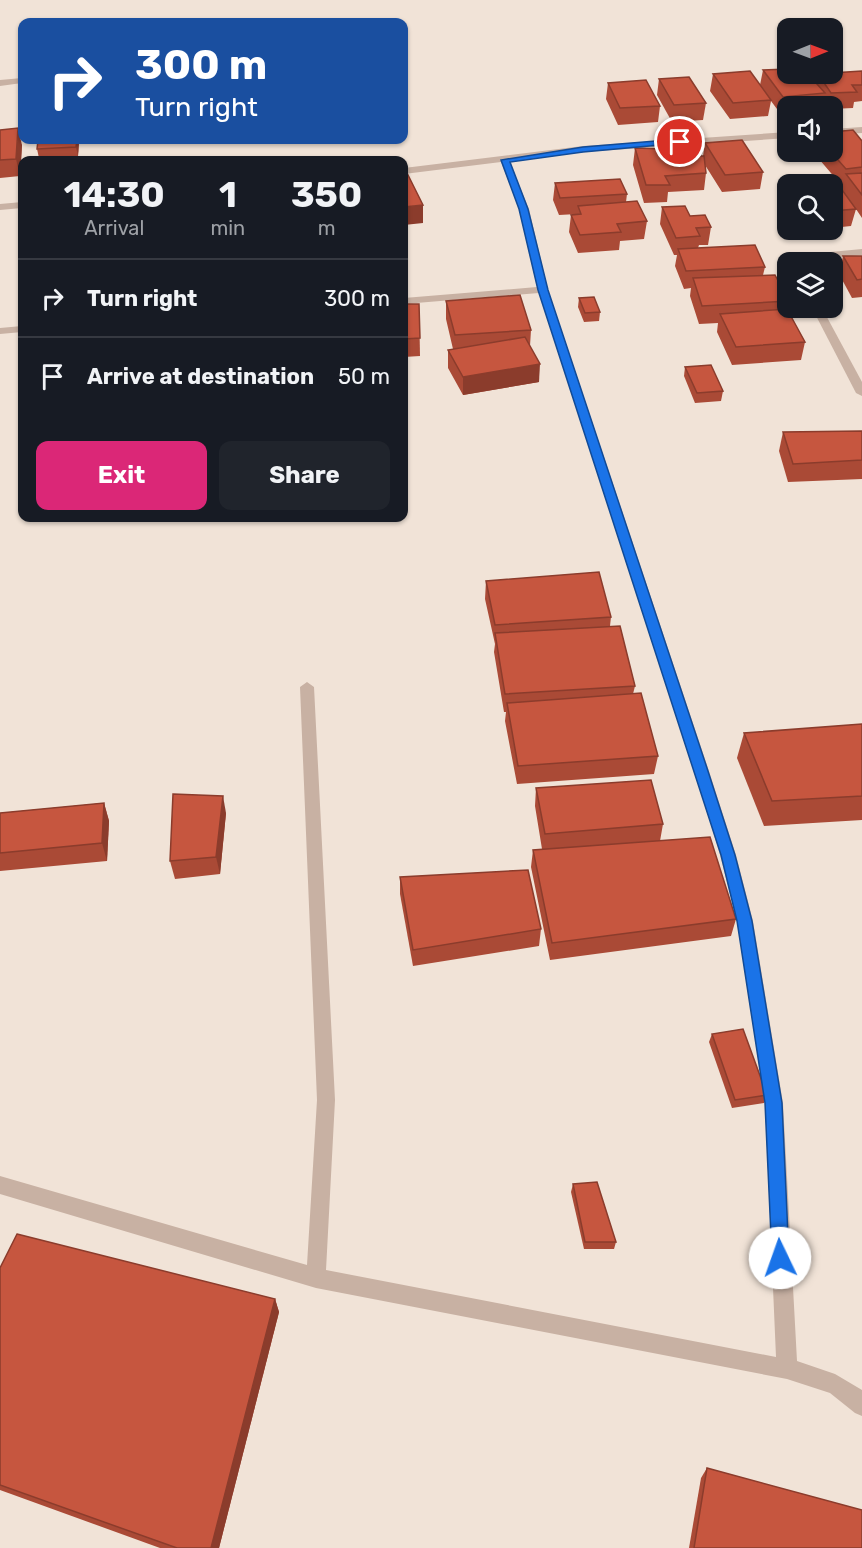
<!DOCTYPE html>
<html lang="en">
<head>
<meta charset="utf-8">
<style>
	body { margin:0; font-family:Rubik,sans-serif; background:#20242c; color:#f1f3f6; height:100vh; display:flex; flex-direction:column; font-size:22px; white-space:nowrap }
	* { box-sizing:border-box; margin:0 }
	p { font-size:20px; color:#9ea1a6 }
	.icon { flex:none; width:33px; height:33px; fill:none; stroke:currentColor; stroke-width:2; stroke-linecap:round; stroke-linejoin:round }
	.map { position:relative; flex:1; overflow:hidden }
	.drawer { position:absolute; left:18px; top:156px; width:390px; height:366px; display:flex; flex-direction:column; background:#171b24; border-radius:12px; box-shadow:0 2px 4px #0004 }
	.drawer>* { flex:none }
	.guide { position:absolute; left:18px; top:18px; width:390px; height:126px; border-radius:12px; box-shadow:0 2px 4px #0004; background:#1a4fa0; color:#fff; overflow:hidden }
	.needle { width:39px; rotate:89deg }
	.fabs { position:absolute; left:777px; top:18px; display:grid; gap:12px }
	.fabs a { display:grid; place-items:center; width:66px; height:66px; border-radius:12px; background:#171b24; box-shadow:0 2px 4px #0004; font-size:30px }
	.pin { position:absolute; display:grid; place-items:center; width:51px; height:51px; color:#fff; margin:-26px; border:3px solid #fff; border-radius:50%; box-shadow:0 2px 6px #0007 }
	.me { position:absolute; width:66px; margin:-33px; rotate:357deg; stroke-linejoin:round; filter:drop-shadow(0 0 4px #0008) }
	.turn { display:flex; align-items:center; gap:21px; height:126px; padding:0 18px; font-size:27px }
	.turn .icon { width:78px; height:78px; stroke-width:2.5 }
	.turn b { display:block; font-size:42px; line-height:51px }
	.eta { display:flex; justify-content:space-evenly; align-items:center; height:102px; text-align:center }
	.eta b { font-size:36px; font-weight:700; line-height:42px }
	.action { display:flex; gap:12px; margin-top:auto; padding:12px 18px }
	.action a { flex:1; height:69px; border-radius:12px; background:#db2777; color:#fff; font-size:24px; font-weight:700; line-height:69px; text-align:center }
	.action a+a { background:#20242c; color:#f1f3f6 }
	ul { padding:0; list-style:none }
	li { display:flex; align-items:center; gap:18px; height:78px; padding:0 18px; border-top:2px solid #363941 }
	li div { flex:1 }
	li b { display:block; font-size:22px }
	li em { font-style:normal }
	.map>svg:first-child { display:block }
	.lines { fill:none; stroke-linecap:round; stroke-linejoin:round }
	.street { fill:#c8b1a3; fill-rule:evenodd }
	.wall { fill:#aa4a36 }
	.shaded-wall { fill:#8b3c2c }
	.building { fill:#c6563f; stroke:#8b3c2c; stroke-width:1.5 }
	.route { fill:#1a73e8; stroke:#114b97; stroke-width:1.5 }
</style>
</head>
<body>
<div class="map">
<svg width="862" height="1548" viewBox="0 0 862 1548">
	<rect width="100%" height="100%" fill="#f1e3d7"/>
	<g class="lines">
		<!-- street -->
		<g class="street">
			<path d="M22,78V83L0,86V80Z"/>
			<path d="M862,127V133L832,135V129Z"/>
			<path d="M788,132V138L583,152L509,161L529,209L548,290L708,768L736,855L753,921L783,1103L797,1361L835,1374L862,1390V1416L855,1413L830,1393L787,1379L316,1288L0,1194V1176L307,1265L317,1100L300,687L307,682L314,687L335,1100L326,1270L776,1357L765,1103L737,921L720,855L694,768L539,293L404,304V298L537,287L519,209L501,162L404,174V168L583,146Z"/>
			<path d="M22,202V208L0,210V204Z"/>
			<path d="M862,249V255L822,259L813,262H800L820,253Z"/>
			<path d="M812,308H822L862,382V396L856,393Z"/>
			<path d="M22,326V332L0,334V328Z"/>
		</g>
	</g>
	<!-- wall -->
	<g class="wall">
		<path d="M763,70L816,83L818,74L862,71V101L854,102L853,108L832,109V106H826L823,102L822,106H788V112L780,113L771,101L768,116L730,119L710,91L713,74L760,85Z"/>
		<path d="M659,79L706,103L703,120L672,122L657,95Z"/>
		<path d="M608,83L660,106L658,122L618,125L606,99Z"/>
		<path d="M0,130L22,145L20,176L0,178Z"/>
		<path d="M853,130L862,141V218L856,209L851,226L832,228V184H789L790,179L832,176L842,190L843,186H842L813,152H832V132Z"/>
		<path d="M79,142L78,156L39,158L37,149Z"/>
		<path d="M705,143L763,172L760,189L722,192L705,165L706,173L704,190L668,192L667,202L644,203L633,165L635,148L668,156H703Z"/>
		<path d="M555,183L627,194L626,202L647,221L644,239L620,241L619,250L578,253L569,232L571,215L577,214L559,215L553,200Z"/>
		<path d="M662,207L690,216L711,227L708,245H699L698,248L765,267L763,275L788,299L786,309L805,342L801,360L732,365L717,332L718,323L699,324L690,296L691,288L684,289L675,266L677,255H674L660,224Z"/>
		<path d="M843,256H862V297L852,298L839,274Z"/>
		<path d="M579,298L600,312L599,321L584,322L578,307Z"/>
		<path d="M446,301L531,330L530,346L539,382L463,395L448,368V350L453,349L446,319Z"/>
		<path d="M404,304H419L420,356L404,357Z"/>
		<path d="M685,367L723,391L721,401L695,403L684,376Z"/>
		<path d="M862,431V479L788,482L779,451L783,432Z"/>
		<path d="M486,581L611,617L610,626L635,686L633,694L658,756L654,774L517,784L505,721L506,712H504L494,652L495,644L485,599Z"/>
		<path d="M862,724V820L764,826L737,758L744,733Z"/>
		<path d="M536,788L663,824L660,841L736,919L731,936L550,960L531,867L533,850L542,849L535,806Z"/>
		<path d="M104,803L109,821L107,861L0,871V813Z"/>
		<path d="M226,813L220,874L175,879L170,861Z"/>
		<path d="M400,877L541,929L539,946L413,966L400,894Z"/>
		<path d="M712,1034L767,1095L764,1103L732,1108L709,1042Z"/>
		<path d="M573,1184L616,1242L614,1249H584L571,1192Z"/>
		<path d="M0,1268L275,1299L279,1312L219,1548H160L0,1490Z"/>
		<path d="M707,1468L862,1548H689L701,1478Z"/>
	</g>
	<!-- shaded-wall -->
	<g class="shaded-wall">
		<path d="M18,128L22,145L20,176L16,159Z"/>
		<path d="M77,140H79V142L78,156L76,147Z"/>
		<path d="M423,205V223L404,225V207Z"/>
		<path d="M540,364L539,382L463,395V377Z"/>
		<path d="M223,796L226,813L220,874L216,857Z"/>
		<path d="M104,803L109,821L107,861L102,843Z"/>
		<path d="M275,1299L279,1312L219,1548H211Z"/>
	</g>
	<!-- building -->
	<g class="building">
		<path d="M788,69V74H808L825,93L783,97L763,70Z"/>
		<path d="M750,71L771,100L733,103L713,74Z"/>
		<path d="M862,71V85H852L857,92L831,93L818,74H832V73Z"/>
		<path d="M689,77L706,103L674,105L659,79Z"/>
		<path d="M646,80L660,106L620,108L608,83Z"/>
		<path d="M18,128L16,159L0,160V130Z"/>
		<path d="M853,130L862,141V167L846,169L831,152H832V132Z"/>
		<path d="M38,140H77L76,147L37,149Z"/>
		<path d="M742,140L763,172L725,175L705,143Z"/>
		<path d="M635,148L664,149L668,156H704L706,173L665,176L670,185H646Z"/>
		<path d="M404,171H406L423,205L404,207Z"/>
		<path d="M862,173V195L846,174Z"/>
		<path d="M832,176L856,209L832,211V184H795L790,179Z"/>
		<path d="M620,179L627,194L560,198L555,183Z"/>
		<path d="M637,201L647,221L617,224L621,232L580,235L571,215L581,214L578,206Z"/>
		<path d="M685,206L690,216L705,215L711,227L696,228L700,236L676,238L662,207Z"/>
		<path d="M755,245L765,267L686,271L678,249Z"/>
		<path d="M843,256H862V279L857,280Z"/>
		<path d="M775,275L788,299V301L702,306L693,278Z"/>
		<path d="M520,295L531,330L455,335L446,301Z"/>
		<path d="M594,297L600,312L585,313L579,298Z"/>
		<path d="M404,304H419L420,338L404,339Z"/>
		<path d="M787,309L805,342L736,347L720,314Z"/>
		<path d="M525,337L540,364L463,377L448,350Z"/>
		<path d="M711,365L723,391L697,393L685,367Z"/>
		<path d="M862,431V460L793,464L783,432Z"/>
		<path d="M599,572L611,617L495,625L486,581Z"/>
		<path d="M620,626L635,686L505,694L495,633Z"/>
		<path d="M641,693L658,756L518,766L507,703Z"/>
		<path d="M862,724V796L772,801L744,733Z"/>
		<path d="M651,780L663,824L545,834L536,788Z"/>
		<path d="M173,794L223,796L216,857L170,861Z"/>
		<path d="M104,803L102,843L0,853V813Z"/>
		<path d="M710,837L736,919L552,943L533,850Z"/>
		<path d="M528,870L541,929L413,950L400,877Z"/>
		<path d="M743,1029L767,1095L735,1100L712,1034Z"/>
		<path d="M597,1182L616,1242H585L573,1184Z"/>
		<path d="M17,1234L275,1299L211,1548H177L0,1485V1268Z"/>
		<path d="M707,1468L862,1510V1548H694Z"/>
	</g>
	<!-- route -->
	<path class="route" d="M680,139L682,140V143L583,152L510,162L528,209L548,290L707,768L735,855L752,921L782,1103L789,1258L787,1265L780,1267L774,1265L772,1258L765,1103L737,921L721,855L538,290L519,209L501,160L583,147Z"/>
</svg>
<div class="fabs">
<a><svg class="needle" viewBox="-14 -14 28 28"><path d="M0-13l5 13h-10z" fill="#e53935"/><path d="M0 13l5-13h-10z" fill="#9ea1a6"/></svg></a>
<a><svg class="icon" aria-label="sound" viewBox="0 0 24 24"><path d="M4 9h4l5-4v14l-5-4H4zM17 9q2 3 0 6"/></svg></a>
<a><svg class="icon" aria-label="search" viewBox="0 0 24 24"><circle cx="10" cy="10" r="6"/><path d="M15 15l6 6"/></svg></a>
<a><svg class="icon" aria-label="layers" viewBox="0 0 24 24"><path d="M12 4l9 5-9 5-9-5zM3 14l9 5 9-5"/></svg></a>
</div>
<div class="pin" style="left:680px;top:142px;background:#d93025"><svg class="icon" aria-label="arrive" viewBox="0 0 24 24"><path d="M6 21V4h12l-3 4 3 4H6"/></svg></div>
<svg class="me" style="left:780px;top:1258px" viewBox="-20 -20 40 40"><circle r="19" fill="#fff"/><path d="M0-13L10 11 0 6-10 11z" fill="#1a73e8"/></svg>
<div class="guide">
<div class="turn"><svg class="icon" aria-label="right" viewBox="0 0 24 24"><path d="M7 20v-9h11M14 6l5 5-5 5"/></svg><div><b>300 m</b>Turn right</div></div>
</div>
<section class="drawer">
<div class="eta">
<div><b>14:30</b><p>Arrival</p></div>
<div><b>1</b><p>min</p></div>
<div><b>350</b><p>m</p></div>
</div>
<ul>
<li><svg class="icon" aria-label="right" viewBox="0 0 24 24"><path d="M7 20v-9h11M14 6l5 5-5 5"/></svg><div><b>Turn right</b></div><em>300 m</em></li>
<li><svg class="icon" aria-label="arrive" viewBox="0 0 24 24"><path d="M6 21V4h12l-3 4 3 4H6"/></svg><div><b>Arrive at destination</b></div><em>50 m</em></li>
</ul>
<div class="action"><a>Exit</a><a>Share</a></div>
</section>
</div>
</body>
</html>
